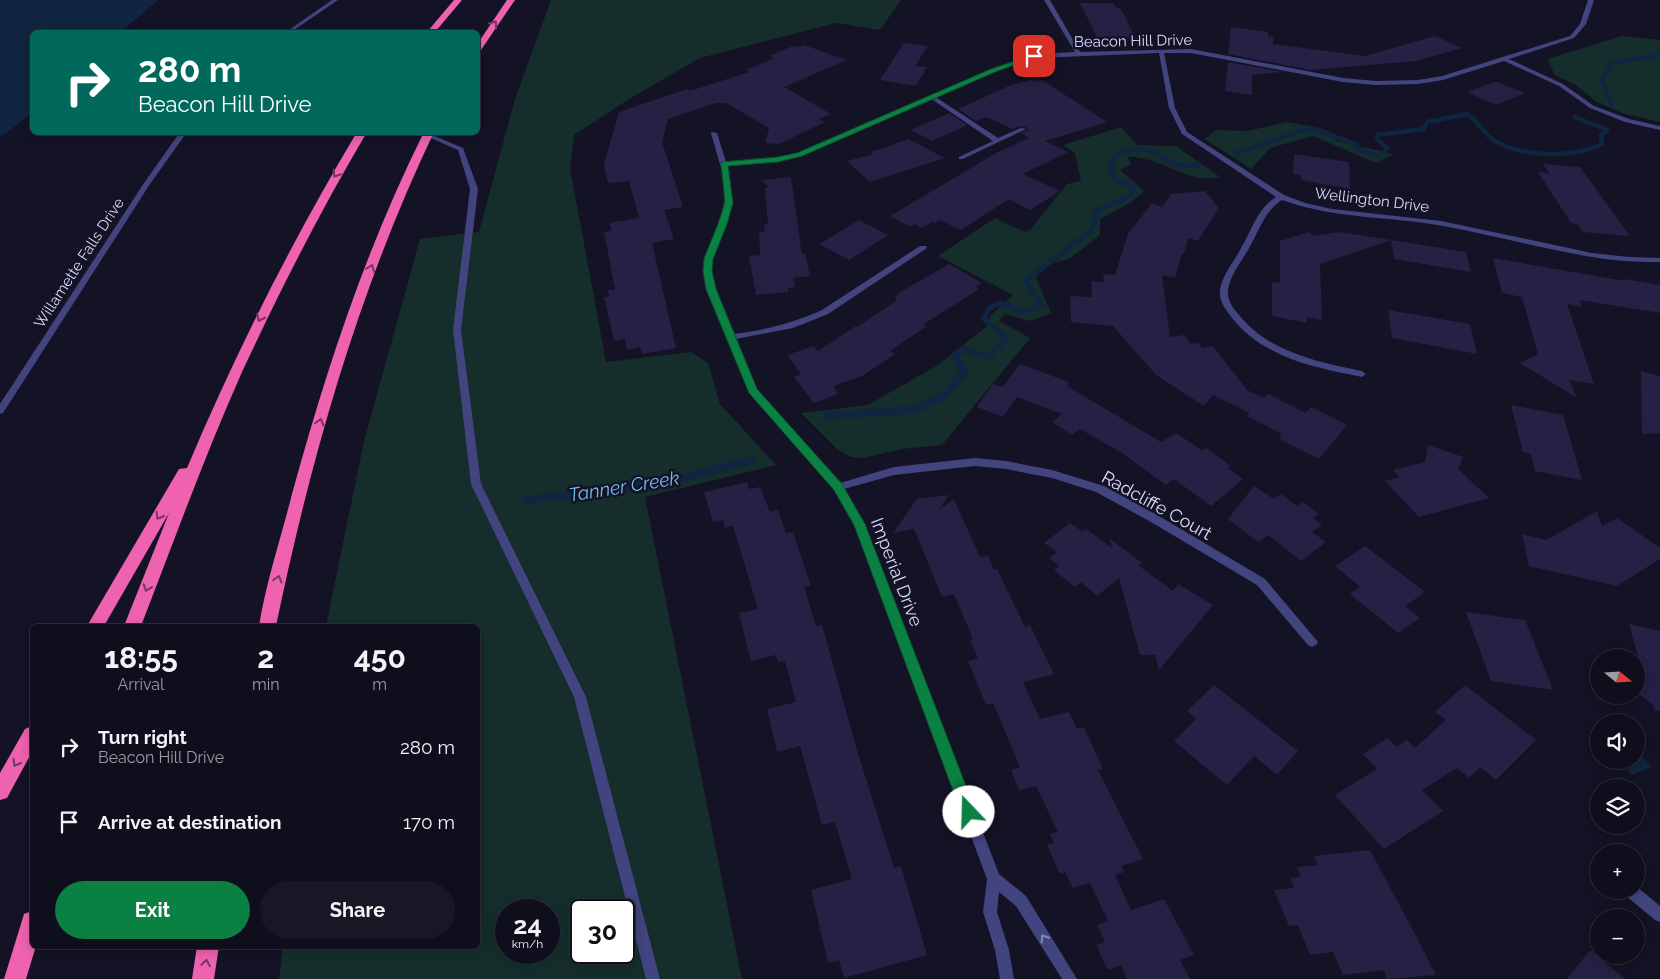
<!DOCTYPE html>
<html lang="en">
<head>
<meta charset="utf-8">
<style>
	body { margin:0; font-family:Raleway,sans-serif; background:#181725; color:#f1f3f6; height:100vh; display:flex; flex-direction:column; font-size:19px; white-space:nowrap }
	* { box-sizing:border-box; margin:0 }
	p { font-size:16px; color:#9b9ca3 }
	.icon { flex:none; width:28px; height:28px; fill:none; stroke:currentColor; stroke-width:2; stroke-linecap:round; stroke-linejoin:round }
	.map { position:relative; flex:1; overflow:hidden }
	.side { position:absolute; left:30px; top:624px; width:450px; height:325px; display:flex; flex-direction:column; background:#0f0e1c; border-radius:8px; box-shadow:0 2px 12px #0003,0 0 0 1px #2f2e3b }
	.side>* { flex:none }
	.top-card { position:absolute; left:30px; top:30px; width:450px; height:105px; border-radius:8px; box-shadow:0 2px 12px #0003,0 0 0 1px #2f2e3b; background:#00695c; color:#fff; overflow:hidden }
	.needle { width:32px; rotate:108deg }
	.tools { position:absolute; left:1590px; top:649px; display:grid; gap:10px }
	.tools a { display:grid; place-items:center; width:55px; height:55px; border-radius:50%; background:#0f0e1c; box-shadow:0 2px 12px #0003,0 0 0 1px #2f2e3b; font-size:25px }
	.speed { position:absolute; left:495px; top:899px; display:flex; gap:10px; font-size:25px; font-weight:700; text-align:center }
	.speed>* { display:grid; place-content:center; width:65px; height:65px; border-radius:50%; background:#0f0e1c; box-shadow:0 2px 12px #0003,0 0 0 1px #2f2e3b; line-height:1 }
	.speed small { font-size:12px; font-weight:400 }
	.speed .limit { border:2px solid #111; border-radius:8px; background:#fff; color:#111 }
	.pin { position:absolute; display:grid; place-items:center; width:42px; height:42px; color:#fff; margin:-21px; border-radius:10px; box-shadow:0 2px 8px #0006 }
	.me { position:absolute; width:55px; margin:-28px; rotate:339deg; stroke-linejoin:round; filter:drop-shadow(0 0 4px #0008) }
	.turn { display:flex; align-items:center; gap:18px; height:105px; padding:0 25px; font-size:22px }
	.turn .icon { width:65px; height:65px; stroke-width:2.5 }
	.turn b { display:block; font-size:35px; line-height:42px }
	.eta { display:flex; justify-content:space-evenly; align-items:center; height:85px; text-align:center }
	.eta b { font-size:30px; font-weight:700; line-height:35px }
	.primary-button { display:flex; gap:10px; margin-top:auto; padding:10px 25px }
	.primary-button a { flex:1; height:58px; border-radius:30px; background:#0b8043; color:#fff; font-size:20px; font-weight:700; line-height:58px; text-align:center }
	.primary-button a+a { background:#181725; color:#f1f3f6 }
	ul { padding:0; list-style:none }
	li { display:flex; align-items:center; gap:15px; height:75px; padding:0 25px }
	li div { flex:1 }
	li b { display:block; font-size:19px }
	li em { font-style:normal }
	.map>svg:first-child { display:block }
	.green { fill:#152e2b; fill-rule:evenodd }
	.water { fill:#10253f }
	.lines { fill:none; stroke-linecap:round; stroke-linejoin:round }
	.stream-far2 { stroke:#10253f; stroke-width:4.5 }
	.stream-far1 { stroke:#10253f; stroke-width:5.5 }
	.stream { stroke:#10253f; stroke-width:8 }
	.building { fill:#252044 }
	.service { fill:#42447f; fill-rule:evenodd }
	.minor { fill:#42447f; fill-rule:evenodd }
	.tertiary { fill:#42447f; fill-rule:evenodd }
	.motorway { fill:#ee62af; fill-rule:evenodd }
	.oneway { stroke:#763663 }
	.oneway2 { stroke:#8787b7 }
	.route { fill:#0b8043; stroke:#07532c }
	.labels { text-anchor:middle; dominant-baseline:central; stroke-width:5; stroke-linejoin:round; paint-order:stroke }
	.far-street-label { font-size:15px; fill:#dbd9fb; stroke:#141225 }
	.street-label { font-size:18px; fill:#dbd9fb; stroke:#141225 }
	.water-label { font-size:19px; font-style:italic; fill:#73bff0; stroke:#141225 }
</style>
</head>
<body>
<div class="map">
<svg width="1660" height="979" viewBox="0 0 1660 979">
	<rect width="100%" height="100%" fill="#141225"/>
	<!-- green -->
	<g class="green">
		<path d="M551,0H901L880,30L836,23L700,58L631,98L574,135L570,168L606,362L691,352L708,363L720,404L776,465L645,497L742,979H279L283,946H478V626H326L364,441L420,239L479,232L515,99ZM506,910H549V952H506ZM581,910H624V952H581Z"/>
		<path d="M1622,36L1660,40V122L1625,114L1597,102L1574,84L1555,75L1547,59Z"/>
		<path d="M1287,122L1320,128L1335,134L1336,141L1394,154L1376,163L1313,136L1270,148L1251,169L1205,139L1216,130L1247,131Z"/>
		<path d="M1121,127L1137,145L1176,146L1220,177C1187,185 1160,155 1128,157L1131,165L1120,170L1144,191L1130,203L1100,219V235L1069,259L1046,264L1036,278L1051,313L1030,321L1005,314L999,321L1030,338L942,445L902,449L863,458L851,457L838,450L801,413L868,405L938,365L986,327L990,316L1013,295L938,256L995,218L1025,232L1030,230L1067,184L1081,181L1075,153L1063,145Z"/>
	</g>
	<!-- water -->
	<g class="water">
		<path d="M0,0H158L121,32H32V113L0,138Z"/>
		<path d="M1636,750L1652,767L1632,775L1618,760H1636Z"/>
	</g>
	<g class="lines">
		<!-- stream-far2 -->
		<g class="stream-far2">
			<path d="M1612,105L1602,81L1612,63L1660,55"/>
			<path d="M1236,153L1303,130H1316L1356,144V148L1376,156L1385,153L1387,148L1377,139V135L1424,129L1427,122L1467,114C1477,120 1482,131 1492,139C1514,155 1553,156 1580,152C1587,150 1595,147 1602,144L1601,135L1607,130L1575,117"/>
			<path d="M1113,159L1115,155C1135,147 1148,146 1166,159"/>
		</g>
		<!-- stream-far1 -->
		<g class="stream-far1">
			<path d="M1164,158C1175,166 1185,166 1198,165"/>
			<path d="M960,365L955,357L964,349L988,357L1007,338L984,319L989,308L1001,303L1023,312L1042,305L1025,281L1092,230L1097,210L1130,197L1133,187L1117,180L1110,169L1114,158"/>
		</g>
		<!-- stream -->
		<g class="stream">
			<path d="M828,415L914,410L944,396L964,372L959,364"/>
			<path d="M525,500L655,485L752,460"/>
		</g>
	</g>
	<!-- building -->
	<g class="building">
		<path d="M1080,3H1113L1115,7L1121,9L1135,37H1097Z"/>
		<path d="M1231,27L1268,32V36L1273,37V44L1365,56L1435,36L1462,48L1416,61L1311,70L1228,54Z"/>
		<path d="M904,43L928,46L915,66L927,67L916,86L880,80Z"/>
		<path d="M804,45L847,60L784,87L831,114L819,119L825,122L779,144L765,143L769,128L726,103H716L668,119L662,142L683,207L664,210L674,239L652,243L676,348L642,354L640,347L627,350L625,339L614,341L604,297H609L608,290L615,289L604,232L612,231L609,223L639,218L629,181L608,183L604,164L619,112L687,89L690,91L749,72L746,70L774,58L769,56L793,46L800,47Z"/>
		<path d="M1228,62L1283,72L1252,75V95L1225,91Z"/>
		<path d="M1034,79L1037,81L1042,80L1107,122L1045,141L1068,152L1023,174L1060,191L1030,210L1009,199L961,230L940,220L935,223L932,222L922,228L915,224L910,227L890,216L998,152L1029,138L1021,133L1028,130L1026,127L1020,126L1013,129L986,117L976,121L958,109L1011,85Z"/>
		<path d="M1494,82H1497L1525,93L1496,105L1467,92Z"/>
		<path d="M949,113L967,125L932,141L911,130Z"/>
		<path d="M908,139L945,158L870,182L847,161L874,154L870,152L894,145V144Z"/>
		<path d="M1294,154L1349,162L1350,189L1301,180V175L1293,174Z"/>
		<path d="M1543,164L1580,167L1630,236L1583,232L1577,224L1571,223L1538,172L1549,173Z"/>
		<path d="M791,177L802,255L805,253L810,276L793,278L795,287L788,288V292L756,295L749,256L760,255L759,232H765L764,225L768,224L765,188L769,187L762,180Z"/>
		<path d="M1205,191L1219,208L1198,241L1188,238L1184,254L1182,253L1175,278L1162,275L1170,337L1184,335L1191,344L1199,343L1202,348L1213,346L1247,390L1264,398L1268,394L1306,413L1311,407L1347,425L1319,459L1279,439L1282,434L1247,416L1250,413L1213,395L1204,406L1156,375L1113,326L1071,322L1070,296L1092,297L1091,281L1104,282L1103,274L1115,275L1128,234L1152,203L1162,207L1171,194Z"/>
		<path d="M859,220L888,235L849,260L819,244Z"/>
		<path d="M1309,232L1314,236L1339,232L1391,240L1320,264L1322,320L1307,317V323L1272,316V282L1280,283V241Z"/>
		<path d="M1391,240L1466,252L1471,272L1394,259Z"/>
		<path d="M1493,258L1625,281L1624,279L1660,285V313L1580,300L1582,307L1567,304L1594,384L1569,380L1577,398L1520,363L1538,354L1522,297L1502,293Z"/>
		<path d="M949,264L982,283L976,287L979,289L924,324L927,326L890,351L895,354L862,376L833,386L838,394L814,403L794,377L801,374L787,355L814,346L818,351L856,326L857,327L896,301L897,294Z"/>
		<path d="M1388,310L1470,324L1477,354L1392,338Z"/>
		<path d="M1020,364L1069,382L1067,386L1161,442L1176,433L1203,451L1206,448L1231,466L1228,468L1243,479L1211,506L1174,479L1166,485L1122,453L1080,429L1072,435L1052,422L1062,414L1017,397L1003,417L977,407L993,384L1003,387Z"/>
		<path d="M1641,371L1660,376V433L1642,434Z"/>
		<path d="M1511,405L1563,415L1582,480L1535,471L1531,454L1523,452Z"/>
		<path d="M1428,445L1463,457L1458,469L1489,498L1419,517L1385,481L1400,477L1393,470L1425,462Z"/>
		<path d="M747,482L749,489L760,487L770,512L778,510L786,533L793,532L811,586L804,587L816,626L822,625L856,747L894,868L901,866L927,955L844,978L839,960L828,963L811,890L852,879L835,822L822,825L800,746L777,752L767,709L796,702L785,661L778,662L776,655L751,661L739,613L758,609L733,526L725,528L723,520L713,522L704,492Z"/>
		<path d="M1254,486L1274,499L1281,494L1297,506L1303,502L1319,514L1313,518L1322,525L1312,532L1326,542L1301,561L1268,535L1258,542L1228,519Z"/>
		<path d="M949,495L939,510L954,499L980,557L988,556L994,570L997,569L1025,627L1030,625L1054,674L1023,682L1040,719L1069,712L1077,729L1084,727L1103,769L1098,770L1143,859L1121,866L1124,872L1115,875L1131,910L1164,899L1194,955L1180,960L1190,979H1127L1121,965L1108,970L1096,945L1105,942L1097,925L1108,921L1090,883L1073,888L1065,872L1060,874L1047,845L1054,843L1050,834L1058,832L1036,786L1019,790L1011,770L1020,767L993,703L986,705L968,661L978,658L970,640L973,639L954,594L942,597L914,529L893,533L917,499Z"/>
		<path d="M1597,511L1602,526L1617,518L1660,548V559L1617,586L1529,566L1522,534L1546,540Z"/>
		<path d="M1070,523L1083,532L1086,529L1112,548L1109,538L1142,563L1139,566L1173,591L1178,584L1213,605L1159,670L1155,655H1140L1119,578L1097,596L1081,582L1075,587L1054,570L1059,566L1049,558L1057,552L1044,543Z"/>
		<path d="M1365,546L1425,592L1405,606L1420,618L1398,633L1350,594L1360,587L1335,566Z"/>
		<path d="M1466,612L1525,620L1553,690L1491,681Z"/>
		<path d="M1629,624L1660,631V711H1655L1654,706L1636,692V665L1640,663Z"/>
		<path d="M1214,685L1298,751L1277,775L1254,756L1227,785L1174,741L1196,719L1187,711Z"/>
		<path d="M1465,685L1536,740L1496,780L1480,767L1469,778L1457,768L1422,790L1443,811L1384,849L1335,795L1377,769L1363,754L1388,738L1396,747L1407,740L1415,748L1446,720L1435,712Z"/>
		<path d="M1370,850L1414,932L1436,975L1387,979L1384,970L1343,975L1333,952L1310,955L1298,925L1289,926L1274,890L1294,888L1290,878L1301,877L1297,867L1318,865L1314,856Z"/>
		<path d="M1590,950L1625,979H1567Z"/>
	</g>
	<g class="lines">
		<!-- service -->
		<g class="service">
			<path d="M930,96H934L998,138L1021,128L1026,129L963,159H959V157L993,141L930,98Z"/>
			<path d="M426,134H430L463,148L478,189L461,330L481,484L586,697L660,979H646L574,697L471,484L453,330L470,189L458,150L426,136Z"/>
		</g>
		<!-- minor -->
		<g class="minor">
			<path d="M1044,0H1050L1080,52L1191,49L1343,78L1376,81L1418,80L1442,76L1570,36L1580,24L1588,0H1594L1586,24L1574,38L1509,59L1563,84L1594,106L1629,119L1660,126V130L1625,122L1590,108L1559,86L1504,61L1443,80L1418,84L1376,85L1343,82L1191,53H1164L1175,108L1187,132L1284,195L1305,203L1332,209L1441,221L1592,253L1629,257L1660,258V262C1637,262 1614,261 1592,257C1542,249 1493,235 1443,226C1389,216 1334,219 1282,200C1264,211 1259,232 1248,250C1241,262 1229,277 1228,291C1227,300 1233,308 1239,315C1269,352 1317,362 1362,371L1366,374L1362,377C1315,368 1264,358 1232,318C1227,311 1219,302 1220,291C1221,277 1233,263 1240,250C1251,232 1257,209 1276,197L1182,134L1169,108L1159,53L1036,58L995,72L802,156L778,161L727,166C732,186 734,206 725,226C720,237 713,248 711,261C709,286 725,312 734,334C765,330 793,323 822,310L920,246H926L927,248L828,314L793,328L736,339L757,389L840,483L894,467L975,458L1006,461L1052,470L1104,486L1159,516L1265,579L1318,642L1316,645L1312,647L1308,645L1257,585L1151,522L1096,492L1052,478L1006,469L975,466L894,475L844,489L864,524L999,874L1026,896L1077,979H1062L1016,906L999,892L997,912L1009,950L1014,979H1000L995,950L983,912L987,879L854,524L834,490L750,392L707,289L704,270V258L721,218L725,196L721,168L711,133L712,132L717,133L726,162L778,157L798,153L991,70L1035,54L1075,52Z"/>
			<path d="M1636,886L1660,906V922L1655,920L1625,895L1623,890H1636Z"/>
		</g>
		<!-- tertiary -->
		<g class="tertiary">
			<path d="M332,0H338L291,32H286Z"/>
			<path d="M180,132H187L150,184L3,413L0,414V404L144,183Z"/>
		</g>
		<!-- motorway -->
		<g class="motorway">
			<path d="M454,0H462L435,32H427Z"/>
			<path d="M507,0H515L481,50H478V43Z"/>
			<path d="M357,132H367C321,210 280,290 242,372C205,455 174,541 141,626H124L169,513L104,626H87L179,469L187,468C236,352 292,241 357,132Z"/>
			<path d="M424,132H434C359,289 311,457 276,626H259C266,582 281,538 292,494C327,367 365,251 424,132Z"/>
			<path d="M32,726V752L7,798L0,800V773L25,729Z"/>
			<path d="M32,911V946H36L26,979H4L24,914Z"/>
			<path d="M197,946H219L214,979H192Z"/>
		</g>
	</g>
	<!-- one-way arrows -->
	<defs><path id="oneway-chevron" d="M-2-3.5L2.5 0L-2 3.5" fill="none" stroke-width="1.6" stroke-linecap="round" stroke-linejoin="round" transform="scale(1.25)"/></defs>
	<g class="oneway">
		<use href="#oneway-chevron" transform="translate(494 24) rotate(-55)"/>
		<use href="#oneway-chevron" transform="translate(336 174) rotate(122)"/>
		<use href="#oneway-chevron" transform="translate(371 268) rotate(-69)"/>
		<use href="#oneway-chevron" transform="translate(260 318) rotate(117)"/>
		<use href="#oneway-chevron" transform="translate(320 422) rotate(-74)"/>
		<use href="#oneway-chevron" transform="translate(159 516) rotate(120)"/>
		<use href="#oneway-chevron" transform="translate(278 579) rotate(-75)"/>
		<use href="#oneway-chevron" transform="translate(147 588) rotate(110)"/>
		<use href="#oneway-chevron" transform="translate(16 763) rotate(120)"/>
		<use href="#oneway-chevron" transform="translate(206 963) rotate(-81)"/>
	</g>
	<use class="oneway2" href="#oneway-chevron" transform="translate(1044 938) rotate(-122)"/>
	<!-- route -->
	<path class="route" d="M1032,55L1038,56L995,72L802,156L778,162L728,166L733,203L727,224L713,259L712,271L716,289L757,389L842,484L865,524L976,812L974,817L969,819L963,817L961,812L854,525L834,490L749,393L706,289L703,271L704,259L718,224L725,203L721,162L778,157L797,153L991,69Z"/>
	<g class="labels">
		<!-- far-street labels -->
		<g class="far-street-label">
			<text transform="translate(1133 41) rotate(-1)">Beacon Hill Drive</text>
			<text transform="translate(1372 200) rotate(7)">Wellington Drive</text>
			<text transform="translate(79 263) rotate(-57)">Willamette Falls Drive</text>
		</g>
		<!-- street labels -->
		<g class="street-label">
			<text transform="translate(1157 505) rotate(29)">Radcliffe Court</text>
			<text transform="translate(897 572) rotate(69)">Imperial Drive</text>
		</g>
		<!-- water labels -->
		<g class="water-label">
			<text transform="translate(624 486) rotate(-9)">Tanner Creek</text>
		</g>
	</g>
</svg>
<div class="tools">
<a><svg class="needle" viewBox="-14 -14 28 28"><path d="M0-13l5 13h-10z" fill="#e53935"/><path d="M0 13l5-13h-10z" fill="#9b9ca3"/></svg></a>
<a><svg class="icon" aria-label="sound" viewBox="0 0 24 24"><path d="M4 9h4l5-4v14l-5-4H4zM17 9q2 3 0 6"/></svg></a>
<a><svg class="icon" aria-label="layers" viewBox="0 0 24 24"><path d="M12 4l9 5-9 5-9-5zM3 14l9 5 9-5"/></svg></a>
<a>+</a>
<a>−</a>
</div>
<div class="speed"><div>24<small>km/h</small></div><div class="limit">30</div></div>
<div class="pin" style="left:1034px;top:56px;background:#d93025"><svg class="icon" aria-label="arrive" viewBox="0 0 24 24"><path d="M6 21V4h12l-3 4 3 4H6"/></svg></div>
<svg class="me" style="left:969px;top:812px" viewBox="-20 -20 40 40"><circle r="19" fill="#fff"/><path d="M0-13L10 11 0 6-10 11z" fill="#0b8043"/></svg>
<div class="top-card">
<div class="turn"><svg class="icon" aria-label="right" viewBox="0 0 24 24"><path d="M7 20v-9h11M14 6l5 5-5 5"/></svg><div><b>280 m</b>Beacon Hill Drive</div></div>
</div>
<section class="side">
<div class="eta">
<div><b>18:55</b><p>Arrival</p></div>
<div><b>2</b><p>min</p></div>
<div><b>450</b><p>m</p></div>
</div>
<ul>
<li><svg class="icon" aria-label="right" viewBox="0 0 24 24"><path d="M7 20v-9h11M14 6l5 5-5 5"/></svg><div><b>Turn right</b><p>Beacon Hill Drive</p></div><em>280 m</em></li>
<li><svg class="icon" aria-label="arrive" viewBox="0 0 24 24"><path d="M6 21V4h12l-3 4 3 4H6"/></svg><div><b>Arrive at destination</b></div><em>170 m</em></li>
</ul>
<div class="primary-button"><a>Exit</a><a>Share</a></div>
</section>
</div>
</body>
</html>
